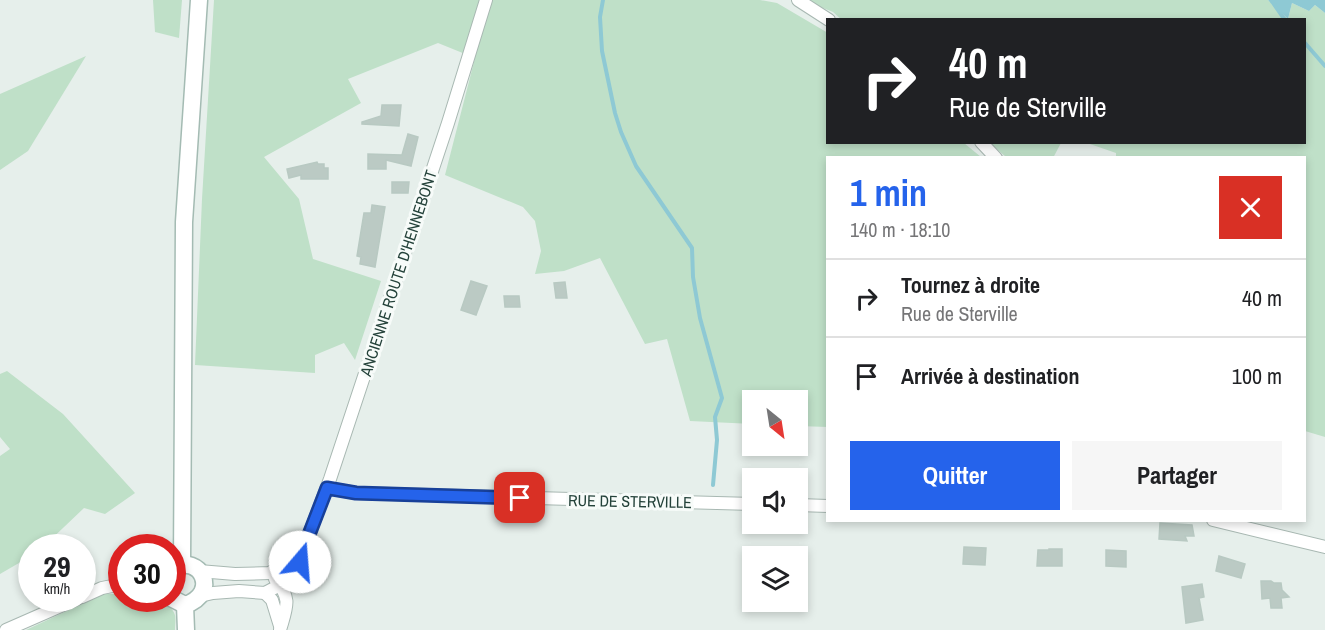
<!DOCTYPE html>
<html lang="fr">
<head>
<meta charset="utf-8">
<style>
	body { margin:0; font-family:"Archivo Narrow",sans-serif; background:#f6f6f6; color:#202124; height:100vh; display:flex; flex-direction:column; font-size:22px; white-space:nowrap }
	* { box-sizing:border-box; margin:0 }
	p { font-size:20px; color:#757577 }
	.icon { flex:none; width:33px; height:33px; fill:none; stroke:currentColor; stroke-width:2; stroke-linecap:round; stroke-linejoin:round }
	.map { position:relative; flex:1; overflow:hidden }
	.details { position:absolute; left:826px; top:156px; width:480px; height:366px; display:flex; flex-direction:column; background:#fff; border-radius:0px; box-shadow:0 3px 9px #0003 }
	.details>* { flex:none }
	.guide { position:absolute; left:826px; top:18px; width:480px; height:126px; border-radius:0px; box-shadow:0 3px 9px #0003; background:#202124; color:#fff; overflow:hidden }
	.needle { width:39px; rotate:150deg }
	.fabs { position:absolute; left:742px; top:390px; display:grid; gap:12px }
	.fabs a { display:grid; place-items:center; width:66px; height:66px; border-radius:0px; background:#fff; box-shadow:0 3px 9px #0003; font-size:30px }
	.speed { position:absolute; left:18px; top:534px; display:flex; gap:12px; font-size:30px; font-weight:700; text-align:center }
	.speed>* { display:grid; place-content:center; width:78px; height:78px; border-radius:50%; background:#fff; box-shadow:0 3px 9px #0003; line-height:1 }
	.speed small { font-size:15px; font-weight:400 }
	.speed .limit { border:9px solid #d22; background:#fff; color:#111 }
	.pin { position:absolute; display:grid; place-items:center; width:51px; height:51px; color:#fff; margin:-26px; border-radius:12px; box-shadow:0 3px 9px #0006 }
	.me { position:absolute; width:66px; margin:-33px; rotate:18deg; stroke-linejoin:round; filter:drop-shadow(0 0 4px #0008) }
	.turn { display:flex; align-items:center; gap:21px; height:126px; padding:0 24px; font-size:27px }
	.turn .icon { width:78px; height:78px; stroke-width:2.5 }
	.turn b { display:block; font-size:42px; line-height:51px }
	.round { display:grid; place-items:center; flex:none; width:63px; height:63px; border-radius:0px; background:#f6f6f6 }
	.overview { display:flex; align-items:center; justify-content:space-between; height:102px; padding:0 24px }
	h1 { font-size:36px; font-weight:700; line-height:45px; color:#2563eb }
	.button { display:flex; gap:12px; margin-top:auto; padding:12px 24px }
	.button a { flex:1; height:69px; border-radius:0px; background:#2563eb; color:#fff; font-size:24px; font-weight:700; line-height:69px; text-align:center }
	.button a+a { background:#f6f6f6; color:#202124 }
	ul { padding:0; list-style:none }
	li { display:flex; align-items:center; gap:18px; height:78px; padding:0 24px; border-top:2px solid #e0e0e0 }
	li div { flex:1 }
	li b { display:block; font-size:22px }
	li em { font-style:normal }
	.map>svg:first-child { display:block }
	.green { fill:#bfe0c8 }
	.water { fill:#8ec9d4 }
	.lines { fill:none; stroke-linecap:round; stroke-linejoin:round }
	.stream { stroke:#8ec9d4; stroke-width:4 }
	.building { fill:#bbcac4; stroke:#b8c9c2; stroke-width:1.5 }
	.street-casing { stroke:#a8b8b2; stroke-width:14 }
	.secondary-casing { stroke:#a4bbb3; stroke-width:19 }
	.street { stroke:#fff; stroke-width:12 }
	.secondary { stroke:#fff; stroke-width:16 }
	.route-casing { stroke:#184099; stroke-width:15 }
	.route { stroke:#2563eb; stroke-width:10 }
	.labels { text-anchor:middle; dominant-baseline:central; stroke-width:6; stroke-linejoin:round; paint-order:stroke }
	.street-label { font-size:16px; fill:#24423a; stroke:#f7fbf9 }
</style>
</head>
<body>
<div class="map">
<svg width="1325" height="630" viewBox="0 0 1325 630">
	<rect width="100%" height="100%" fill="#e6efeb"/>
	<!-- green -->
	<g class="green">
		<path d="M153,0H182L179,38L155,32Z"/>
		<path d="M214,0H760L777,3L828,33V142L964,143L981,157L828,158V427L798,426V400H753V424L690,421L667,339L645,344L600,258L564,271L535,274L541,251L535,221L523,207L445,175L475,58L438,43L348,79L361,103L264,157L299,199L313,259L381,281L355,360L344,343L315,355V373L195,365L202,199Z"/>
		<path d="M803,0H1268L1288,19L1292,3L1309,11L1315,5L1325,13V437L1305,431V158L1116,157V153L1087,143L1305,142V20H842L833,12Z"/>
		<path d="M86,56L28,151L0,170V94Z"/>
		<path d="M990,143H1061L1053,158L1006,157Z"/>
		<path d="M7,371L63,414L135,493L105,514L84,508L43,547L32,548L31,556L0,574V456L10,449L0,437V374Z"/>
		<path d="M103,594H121L122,598C138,599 168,594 175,615C176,619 175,626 175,630H26Z"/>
	</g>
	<!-- water -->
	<path class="water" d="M1268,0H1325V13L1315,5L1309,11L1292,3L1288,19Z"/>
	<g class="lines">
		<!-- stream -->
		<g class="stream">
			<path d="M603,0L600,17L602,51L615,113L621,132L636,166L692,248L693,277L700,318L722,398L715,417L717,440L713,485"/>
			<path d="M1271,0L1285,20"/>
			<path d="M1305,43L1325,66"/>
		</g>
	</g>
	<!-- building -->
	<g class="building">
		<path d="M382,105H401L399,126L362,124V122L381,116Z"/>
		<path d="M408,134L418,137L411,166L386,160V169H368V154L402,155Z"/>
		<path d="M317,162L318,164H324V168H328V179H301V175L289,178L287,169Z"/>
		<path d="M392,182H409L408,193H392Z"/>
		<path d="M372,205L385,207L375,267L360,264L361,257L357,256L364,213H371Z"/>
		<path d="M471,281L487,286L476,315L461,310Z"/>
		<path d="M565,282L567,298H556L554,283Z"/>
		<path d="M504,296H519L520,307H505Z"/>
		<path d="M1160,523L1192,525L1194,536H1185L1187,541L1159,539Z"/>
		<path d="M964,547L986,548L985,565L963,564Z"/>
		<path d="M1049,549H1062V566H1037L1038,550H1049Z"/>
		<path d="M1106,550L1126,551V567L1106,566Z"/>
		<path d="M1219,556L1245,564L1241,578L1216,571Z"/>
		<path d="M1261,581H1271L1274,583H1281L1282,590L1289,597L1281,598L1282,608H1271L1270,598L1262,599Z"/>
		<path d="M1202,584L1204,597L1199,598L1203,620L1186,623L1182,587Z"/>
	</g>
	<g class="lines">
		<defs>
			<g id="street">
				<path d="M798,0L829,20"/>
				<path d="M981,142L996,158"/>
				<path d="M327,488L356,493L753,504"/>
				<path d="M798,505L828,506"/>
				<path d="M1213,520L1325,547"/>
				<path d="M199,571L235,574L270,573L305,545"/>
				<path d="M275,579C292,599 287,606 280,630"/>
				<path d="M265,593L272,600L280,626"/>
				<path d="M200,596L213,593L239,591L265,593L280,585L289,577L300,562L305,545L330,479L448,123L486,0"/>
				<path d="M82,597L102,588L122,584"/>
				<path d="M6,630L79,598"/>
			</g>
			<g id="secondary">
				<path d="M182,565L184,222L199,0"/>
				<path d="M171,598L185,605C221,593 200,553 173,568"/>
				<path d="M185,605L186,630"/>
			</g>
		</defs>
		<!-- street casing -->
		<use href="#street" class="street-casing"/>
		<!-- secondary casing -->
		<use href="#secondary" class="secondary-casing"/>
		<!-- street -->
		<use href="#street" class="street"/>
		<!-- secondary -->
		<use href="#secondary" class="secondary"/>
	</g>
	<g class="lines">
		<defs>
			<path id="route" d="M300,562L305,545L327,488L356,493L520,498"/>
		</defs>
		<!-- route casing -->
		<use href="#route" class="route-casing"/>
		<!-- route -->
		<use href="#route" class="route"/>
	</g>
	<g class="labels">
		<!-- street labels -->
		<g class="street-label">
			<text transform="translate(398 273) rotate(-72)">ANCIENNE ROUTE D'HENNEBONT</text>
			<text transform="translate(630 501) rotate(1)">RUE DE STERVILLE</text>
		</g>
	</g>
</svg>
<div class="fabs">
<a><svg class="needle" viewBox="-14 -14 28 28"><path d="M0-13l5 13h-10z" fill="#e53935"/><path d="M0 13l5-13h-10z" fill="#757577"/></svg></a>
<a><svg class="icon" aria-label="sound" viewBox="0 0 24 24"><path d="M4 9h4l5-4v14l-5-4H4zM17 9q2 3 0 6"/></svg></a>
<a><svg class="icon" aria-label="layers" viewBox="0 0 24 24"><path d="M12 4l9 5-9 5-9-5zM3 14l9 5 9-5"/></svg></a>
</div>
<div class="speed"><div>29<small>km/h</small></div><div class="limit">30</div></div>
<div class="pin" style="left:520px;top:498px;background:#d93025"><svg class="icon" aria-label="arrive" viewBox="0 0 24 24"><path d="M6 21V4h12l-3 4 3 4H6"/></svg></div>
<svg class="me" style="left:300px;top:562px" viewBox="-20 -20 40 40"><circle r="19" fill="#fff"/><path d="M0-13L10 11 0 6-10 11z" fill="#2563eb"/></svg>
<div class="guide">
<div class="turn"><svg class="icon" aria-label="right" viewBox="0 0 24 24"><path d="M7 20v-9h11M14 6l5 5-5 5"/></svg><div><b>40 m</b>Rue de Sterville</div></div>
</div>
<section class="details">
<div class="overview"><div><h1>1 min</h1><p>140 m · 18:10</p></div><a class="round" style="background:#d93025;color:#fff"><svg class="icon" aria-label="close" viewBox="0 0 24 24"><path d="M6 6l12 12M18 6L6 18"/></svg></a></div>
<ul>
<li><svg class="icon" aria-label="right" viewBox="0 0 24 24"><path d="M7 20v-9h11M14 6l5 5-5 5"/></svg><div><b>Tournez à droite</b><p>Rue de Sterville</p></div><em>40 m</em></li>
<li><svg class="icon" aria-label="arrive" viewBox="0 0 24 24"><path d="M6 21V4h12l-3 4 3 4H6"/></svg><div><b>Arrivée à destination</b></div><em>100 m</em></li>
</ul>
<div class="button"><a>Quitter</a><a>Partager</a></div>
</section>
</div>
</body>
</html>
